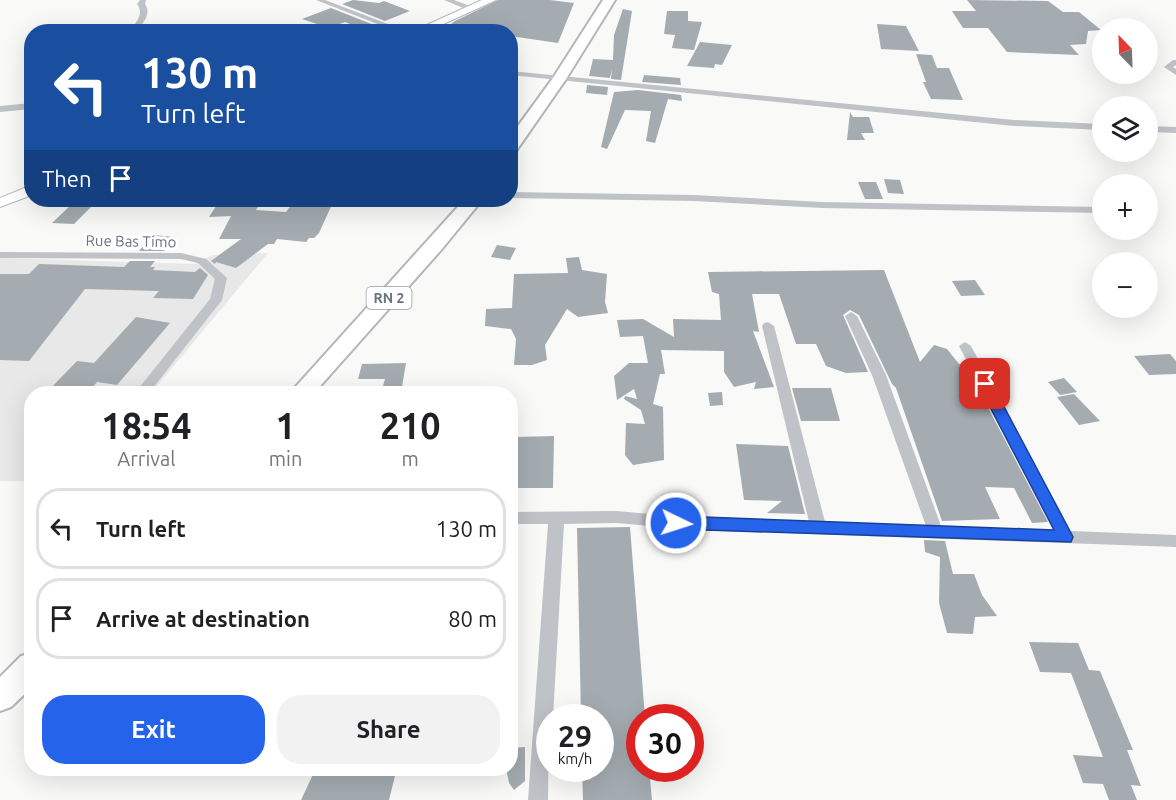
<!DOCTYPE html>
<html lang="en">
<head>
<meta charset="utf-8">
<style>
	body { margin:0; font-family:Ubuntu,sans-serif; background:#f2f2f2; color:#202124; height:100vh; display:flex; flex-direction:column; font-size:22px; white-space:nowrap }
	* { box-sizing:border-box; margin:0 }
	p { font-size:20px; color:#757577 }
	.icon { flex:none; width:33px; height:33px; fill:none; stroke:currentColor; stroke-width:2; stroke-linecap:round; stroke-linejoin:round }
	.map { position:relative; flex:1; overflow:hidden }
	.drawer { position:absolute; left:24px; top:386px; width:494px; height:390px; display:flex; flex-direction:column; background:#fff; border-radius:24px; box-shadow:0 6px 24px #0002 }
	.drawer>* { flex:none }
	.top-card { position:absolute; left:24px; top:24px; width:494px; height:183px; border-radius:24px; box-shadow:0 6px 24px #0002; background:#1a4fa0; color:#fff; overflow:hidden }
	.needle { width:39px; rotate:337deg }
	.controls { position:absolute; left:1092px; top:18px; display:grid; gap:12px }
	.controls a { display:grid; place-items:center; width:66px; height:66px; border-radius:50%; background:#fff; box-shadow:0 6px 24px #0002; font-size:30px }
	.speed { position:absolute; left:536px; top:704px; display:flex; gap:12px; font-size:30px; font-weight:700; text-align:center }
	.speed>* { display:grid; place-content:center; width:78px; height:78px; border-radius:50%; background:#fff; box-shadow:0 6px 24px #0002; line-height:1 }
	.speed small { font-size:15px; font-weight:400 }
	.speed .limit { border:9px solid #d22; background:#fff; color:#111 }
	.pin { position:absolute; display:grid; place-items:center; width:51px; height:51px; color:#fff; margin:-26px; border-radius:12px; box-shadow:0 3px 9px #0006 }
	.me { position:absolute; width:66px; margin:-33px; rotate:94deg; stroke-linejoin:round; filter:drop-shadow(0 0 4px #0008) }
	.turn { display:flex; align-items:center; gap:21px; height:126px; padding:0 18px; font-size:27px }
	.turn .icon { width:78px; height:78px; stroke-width:2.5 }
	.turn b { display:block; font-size:42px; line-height:51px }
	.then { display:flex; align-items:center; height:57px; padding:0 18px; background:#0003; gap:12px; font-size:22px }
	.eta { display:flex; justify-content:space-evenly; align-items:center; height:102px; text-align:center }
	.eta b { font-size:36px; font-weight:700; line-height:42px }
	.cta { display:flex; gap:12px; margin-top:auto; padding:12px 18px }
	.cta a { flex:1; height:69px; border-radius:24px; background:#2563eb; color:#fff; font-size:24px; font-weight:700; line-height:69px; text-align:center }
	.cta a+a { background:#f2f2f2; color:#202124 }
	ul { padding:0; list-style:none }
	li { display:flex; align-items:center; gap:18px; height:81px; margin:0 12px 9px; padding:0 6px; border:3px solid #e0e0e0; border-radius:24px }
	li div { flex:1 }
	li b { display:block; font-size:22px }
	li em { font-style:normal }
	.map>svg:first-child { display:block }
	.built { fill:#e7e8e7 }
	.building { fill:#a4acb1 }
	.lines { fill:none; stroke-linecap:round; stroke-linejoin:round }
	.secondary-casing { stroke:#b4b8bc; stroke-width:2 }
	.primary-casing { stroke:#b3b7ba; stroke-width:4 }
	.minor { fill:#bfc2c6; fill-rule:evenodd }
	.secondary { fill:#fff; fill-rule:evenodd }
	.primary { fill:#fff; fill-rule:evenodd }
	.route { fill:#2563eb; stroke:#184099; stroke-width:1.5 }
	.labels { text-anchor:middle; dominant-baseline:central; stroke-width:6; stroke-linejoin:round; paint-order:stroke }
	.shield { fill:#fff; stroke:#959ea5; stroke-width:1.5 }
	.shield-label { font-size:14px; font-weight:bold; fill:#67747e }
	.street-label { font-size:15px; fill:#67747e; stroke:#fff }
</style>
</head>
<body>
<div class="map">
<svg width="1176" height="800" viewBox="0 0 1176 800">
	<rect width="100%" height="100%" fill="#f9f9f7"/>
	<!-- built -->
	<path class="built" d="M268,253L151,393H32L31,481H0V258L195,264L212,255Z"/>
	<!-- building -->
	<g class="building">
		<path d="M353,0L379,3L384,1L410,11L385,21L342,4Z"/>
		<path d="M498,0H550L574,3L558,43L510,36V32H442L455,21Z"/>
		<path d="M967,0L1048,1L1063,12H1079L1101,30L1088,31L1086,44L1070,45L1079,55L1007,52L988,28H963L952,11H976Z"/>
		<path d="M331,8L374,25L363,29L345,22L329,28L302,19Z"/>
		<path d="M623,9L632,11L621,80L611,79L612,69L610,78L589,76L593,59L613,60L614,35Z"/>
		<path d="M667,11H688V21L702,22L694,50L672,48L675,35L664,34Z"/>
		<path d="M877,24L906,26L919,51L881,49Z"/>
		<path d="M700,42L732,45L722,65L715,64L714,68L687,66Z"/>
		<path d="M916,54L932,55L937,68H949L963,100L931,99L923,82H926Z"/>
		<path d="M644,75L680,78L681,85L642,82Z"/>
		<path d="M587,85L608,87L607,95L586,93Z"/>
		<path d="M638,90L681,95L682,101L668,99L655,143L646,141L651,111L625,110L607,149L601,147L614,92Z"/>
		<path d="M850,112L853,117H869L874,133H861L865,140H847Z"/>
		<path d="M884,179L900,180L904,194L888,193Z"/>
		<path d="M858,182H876L883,199H865Z"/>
		<path d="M220,200H262L256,210L286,212L295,200H334L319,233L314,238H309L306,242L277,239L274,244H268L236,268L216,262L215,264L211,261L241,239H219L231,216L209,217Z"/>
		<path d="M74,202L95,203L74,224L52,223Z"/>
		<path d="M153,235L176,237L164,251H139Z"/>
		<path d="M497,245L516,248L510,260L491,257Z"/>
		<path d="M579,257L582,270L607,274L605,302L608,313L578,317L567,309L545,345L547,360L532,365H514L516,339L511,329L485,326L486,309L512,308L514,274L568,273L566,258Z"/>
		<path d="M130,261H155L150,267H155L153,270L195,272L200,268L208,275L193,299L153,298L159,291L85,289L29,361L0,360V274H29L39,264L124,267Z"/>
		<path d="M884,270L920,362L934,345L947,349L959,364L965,365L967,379H973L1048,522L1032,523L1014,488L985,487L1000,519L942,521L896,388L892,384L859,315L850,310L843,315L868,372L846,373L826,366L816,344H796L779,294H752L759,332L753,331L774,387L754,389L756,382L734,387L724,372V351L661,350L665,374H660L653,404L663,407L664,460L633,465L625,455L626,423L645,424L641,410L624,399L625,396L637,399L634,389L617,400L614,376L629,363H648L643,336L620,337L617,320L643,319L674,337L673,319L721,320L719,294L712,292L708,272Z"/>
		<path d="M975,280L985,295L961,296L952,281Z"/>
		<path d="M136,317L170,323L117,385L97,382L88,393H46L77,361L94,363Z"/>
		<path d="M1170,354L1176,361V374L1149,375L1134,356Z"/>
		<path d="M406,363L401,393H381L385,379H358L362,364Z"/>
		<path d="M1064,378L1077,392L1060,395L1048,382Z"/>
		<path d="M792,388H831L840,421H801Z"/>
		<path d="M722,392L723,405L710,406L708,393Z"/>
		<path d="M1074,394L1100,421L1079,425L1057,397Z"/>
		<path d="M554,436L553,488H511L515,437Z"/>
		<path d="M736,444L788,446L805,514L767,513L782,501L744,500Z"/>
		<path d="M630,527L645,717H639V768H649L652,800H583L582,768H600V717H581L577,528Z"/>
		<path d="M924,540L945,541L953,574H974L982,595L997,616L975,617L973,634L947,633L939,603L940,557L925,552Z"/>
		<path d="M1029,642L1078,643L1089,670L1100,671L1133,750H1127L1141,786L1131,785L1137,800H1109L1103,784L1083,783L1073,755L1103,757L1071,673L1040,672Z"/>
		<path d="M525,747V781L514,790L509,783L506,768H510V748Z"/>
		<path d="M316,768H397L389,800H301Z"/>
	</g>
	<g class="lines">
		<defs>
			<g id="secondary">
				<path d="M482,0H496L426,32H411Z"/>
				<path d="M32,185V195L0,207V198Z"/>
			</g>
			<g id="primary">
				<path d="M603,0H615L566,79L516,151L510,153V137L553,78Z"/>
				<path d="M464,200H482L441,250L314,393H290Z"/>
				<path d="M32,653V687L11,707L0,711V677L21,656Z"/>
			</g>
		</defs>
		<!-- secondary casing -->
		<use href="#secondary" class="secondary-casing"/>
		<!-- primary casing -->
		<use href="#primary" class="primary-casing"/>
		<!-- minor -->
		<g class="minor">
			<path d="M140,0H146L145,4C152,14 143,23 136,32H129C135,23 145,15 137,4Z"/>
			<path d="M316,0H325L409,32H398Z"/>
			<path d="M444,0H454L475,8L468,10Z"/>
			<path d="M1173,60H1176V65L1173,67L1176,69V75L1164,67Z"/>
			<path d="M510,71L1014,120L1102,124V130L1014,126L510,75Z"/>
			<path d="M32,103V109L0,112V106Z"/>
			<path d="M1148,126L1176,127V133L1148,132Z"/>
			<path d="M510,192L694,195L822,202L1102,207V213L822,208L694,201L510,198Z"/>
			<path d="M0,252L181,253L206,259L227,278L222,300L149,393H135L210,299L215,279L198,263L181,259L0,258Z"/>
			<path d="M851,312L857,316L886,375L941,526L1054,530L959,346L965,342L971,346L1070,531L1176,535V547L697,530L616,523L564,524L553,717H549L548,800H528L548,524H510V512L616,511L697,518L809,522L762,326L764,323L768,322L774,326L825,522L926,526L872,375L845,316Z"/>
		</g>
		<!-- secondary -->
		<use href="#secondary" class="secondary"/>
		<!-- primary -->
		<use href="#primary" class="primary"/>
	</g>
	<!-- route -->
	<path class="route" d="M985,379L992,384L1071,533L1073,537L1071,542L676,529L669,523L676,516L1054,530L978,384Z"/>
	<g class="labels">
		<!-- shield labels -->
		<rect class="shield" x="366.5" y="287" width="45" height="22" rx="4.5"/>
		<g class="shield-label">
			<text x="389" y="298">RN 2</text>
		</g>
		<!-- street labels -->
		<g class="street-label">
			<text transform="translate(131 241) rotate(1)">Rue Bas Timo</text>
		</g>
	</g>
</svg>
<div class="controls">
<a><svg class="needle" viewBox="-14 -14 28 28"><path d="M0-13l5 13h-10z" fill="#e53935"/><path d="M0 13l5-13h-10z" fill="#757577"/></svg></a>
<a><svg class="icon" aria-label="layers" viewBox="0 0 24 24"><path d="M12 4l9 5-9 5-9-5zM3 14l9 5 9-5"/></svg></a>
<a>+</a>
<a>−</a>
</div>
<div class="speed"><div>29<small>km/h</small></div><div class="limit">30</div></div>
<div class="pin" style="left:985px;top:384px;background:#d93025"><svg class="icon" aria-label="arrive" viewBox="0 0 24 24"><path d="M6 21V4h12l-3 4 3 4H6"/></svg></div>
<svg class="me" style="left:676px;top:523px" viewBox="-20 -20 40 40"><circle r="17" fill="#2563eb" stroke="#fff" stroke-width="3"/><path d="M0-11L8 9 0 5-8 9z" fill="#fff"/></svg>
<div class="top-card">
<div class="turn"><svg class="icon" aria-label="left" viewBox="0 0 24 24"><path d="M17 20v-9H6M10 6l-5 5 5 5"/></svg><div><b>130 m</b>Turn left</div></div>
<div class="then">Then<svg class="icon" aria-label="arrive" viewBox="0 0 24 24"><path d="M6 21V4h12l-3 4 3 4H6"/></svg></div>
</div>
<section class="drawer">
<div class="eta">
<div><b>18:54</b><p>Arrival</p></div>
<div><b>1</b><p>min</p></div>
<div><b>210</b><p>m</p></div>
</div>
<ul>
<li><svg class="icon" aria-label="left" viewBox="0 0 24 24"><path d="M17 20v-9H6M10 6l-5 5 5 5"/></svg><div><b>Turn left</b></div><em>130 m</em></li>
<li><svg class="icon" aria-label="arrive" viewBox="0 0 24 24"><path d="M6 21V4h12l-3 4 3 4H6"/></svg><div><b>Arrive at destination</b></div><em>80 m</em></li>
</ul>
<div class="cta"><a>Exit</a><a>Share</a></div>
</section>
</div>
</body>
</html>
